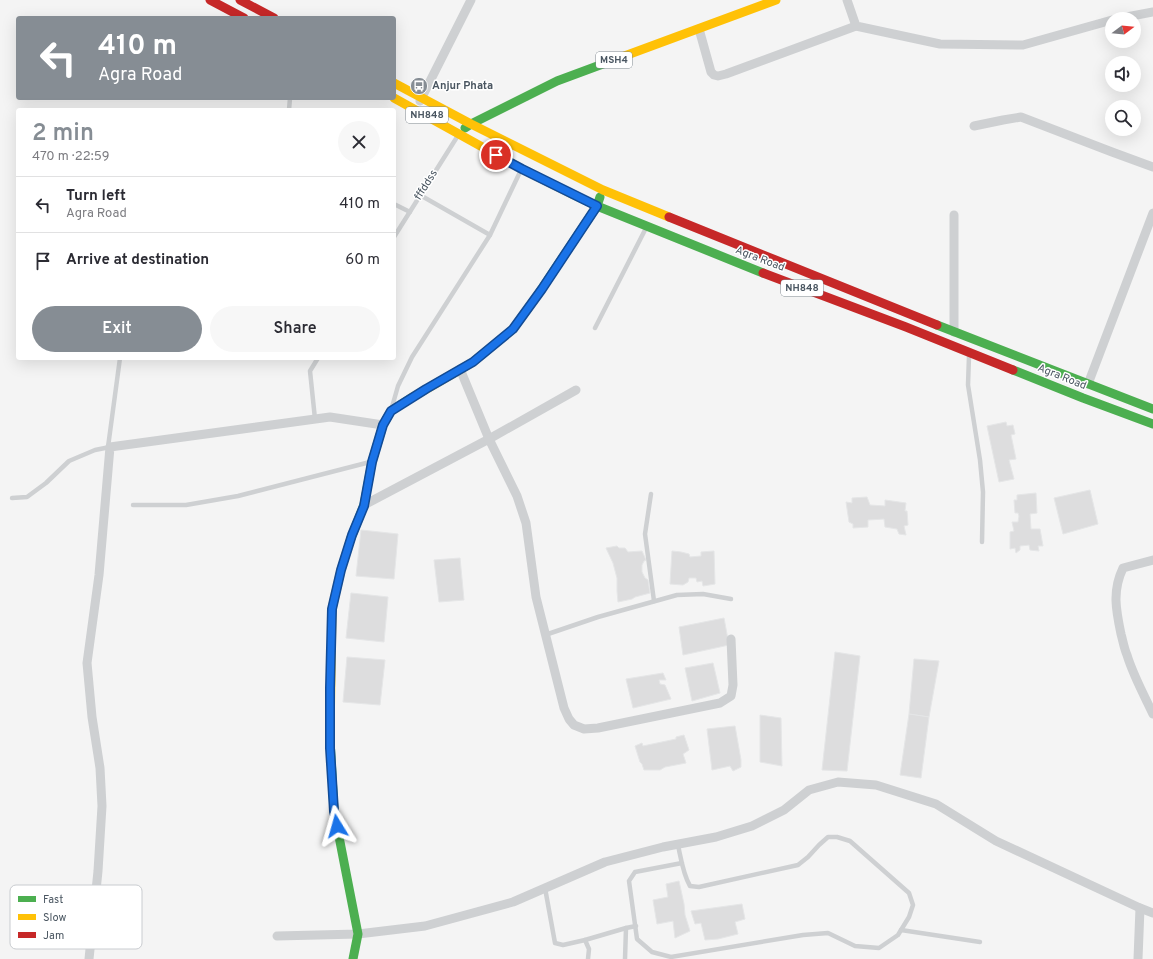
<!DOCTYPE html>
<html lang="en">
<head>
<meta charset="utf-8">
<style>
	body { margin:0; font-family:Overpass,sans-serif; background:#f7f7f7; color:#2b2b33; height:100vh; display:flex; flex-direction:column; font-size:15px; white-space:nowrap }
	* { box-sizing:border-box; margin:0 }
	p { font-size:13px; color:#7c7c81 }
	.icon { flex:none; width:22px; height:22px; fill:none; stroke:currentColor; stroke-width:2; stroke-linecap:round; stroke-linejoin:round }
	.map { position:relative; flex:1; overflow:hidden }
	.sheet { position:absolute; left:16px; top:108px; width:380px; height:252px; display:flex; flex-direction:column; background:#fff; border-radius:4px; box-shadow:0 4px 16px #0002 }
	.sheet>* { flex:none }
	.guide { position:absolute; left:16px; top:16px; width:380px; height:84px; border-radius:4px; box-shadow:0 4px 16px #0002; background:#868d94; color:#fff; overflow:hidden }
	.needle { width:26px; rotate:74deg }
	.tools { position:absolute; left:1105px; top:12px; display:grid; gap:8px }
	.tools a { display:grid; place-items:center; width:36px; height:36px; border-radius:50%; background:#fff; box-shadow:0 4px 16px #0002; font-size:20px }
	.pin { position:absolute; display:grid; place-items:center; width:34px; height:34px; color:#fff; margin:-17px; border:2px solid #fff; border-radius:50%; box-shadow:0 1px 4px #0007 }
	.me { position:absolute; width:44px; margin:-22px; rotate:352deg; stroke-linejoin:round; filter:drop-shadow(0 0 3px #0008) }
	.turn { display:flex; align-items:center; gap:14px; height:84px; padding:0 16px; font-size:18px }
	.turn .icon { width:52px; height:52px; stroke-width:2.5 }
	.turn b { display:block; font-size:28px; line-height:34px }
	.round { display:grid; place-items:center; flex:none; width:42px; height:42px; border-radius:21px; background:#f7f7f7 }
	.summary { display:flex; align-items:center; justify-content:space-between; height:68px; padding:0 16px }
	h1 { font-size:24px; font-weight:600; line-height:30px; color:#868d94 }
	.primary-button { display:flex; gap:8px; margin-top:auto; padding:8px 16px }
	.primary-button a { flex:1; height:46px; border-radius:24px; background:#868d94; color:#fff; font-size:16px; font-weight:600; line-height:46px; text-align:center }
	.primary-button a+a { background:#f7f7f7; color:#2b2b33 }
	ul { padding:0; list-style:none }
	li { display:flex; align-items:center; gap:12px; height:56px; padding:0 16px; border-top:1px solid #e1e1e2 }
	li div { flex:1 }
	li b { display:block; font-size:15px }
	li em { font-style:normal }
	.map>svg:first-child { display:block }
	.building { fill:#ddddde; stroke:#e5e6e7 }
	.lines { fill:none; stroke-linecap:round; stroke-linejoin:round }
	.lane { stroke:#ced0d2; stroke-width:4.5 }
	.street { stroke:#ced0d2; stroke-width:9 }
	.fast { stroke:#4caf50; stroke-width:9 }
	.slow { stroke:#ffc107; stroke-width:9 }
	.jam { stroke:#c62828; stroke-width:9 }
	.route-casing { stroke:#114b97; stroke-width:10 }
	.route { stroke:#1a73e8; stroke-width:7 }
	.labels { text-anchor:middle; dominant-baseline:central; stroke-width:3; stroke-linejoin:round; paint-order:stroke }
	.shield { fill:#fff; stroke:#808990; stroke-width:1 }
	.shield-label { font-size:10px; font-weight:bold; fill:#4a5661 }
	.poi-label { font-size:11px; font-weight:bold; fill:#4a5661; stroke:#fff; text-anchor:start }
	.street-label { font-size:11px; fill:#4a5661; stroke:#fff }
	.key { fill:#fff; stroke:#c9ccd0; stroke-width:1 }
	.key-label { font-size:11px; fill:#4a5661 }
</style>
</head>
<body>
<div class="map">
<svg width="1153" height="959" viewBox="0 0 1153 959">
	<rect width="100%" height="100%" fill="#f4f4f4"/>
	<!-- building -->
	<g class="building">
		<path d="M1006,422L1007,426L1013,425L1015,434L1011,435L1016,459L1009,460L1014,479L999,482L987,426Z"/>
		<path d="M1090,490L1098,524L1063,534L1054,498Z"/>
		<path d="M1036,493L1037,513L1030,514L1031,529H1040L1043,546H1038L1039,551L1030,550L1029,545L1020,546V550L1016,553L1015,548L1010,549V532L1014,531L1012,522H1018L1019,516L1018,513H1015L1014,500H1017V495Z"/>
		<path d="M867,497L870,505L885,506V500L906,503L905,511H907L908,525L904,526L906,535L899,534L897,529L885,527L884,519L868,520V527L853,528V524L849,522L846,502L852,503V498Z"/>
		<path d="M361,530L398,534L394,579L356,576Z"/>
		<path d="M617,546L619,548H625L628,552L642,551L646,560L644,561L642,565V572L645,578L648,580L650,593L635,597L632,599L618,602L617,591V578L613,563L606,548Z"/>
		<path d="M672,551L681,552L689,554L690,557L701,556V552L714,551L715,584L703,586L702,581L697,582L696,578H689L688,582L683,585L670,584Z"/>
		<path d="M460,558L464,600L439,602L434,560Z"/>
		<path d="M351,593L388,597L384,642L346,638Z"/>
		<path d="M724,618L729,645L683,655L679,627Z"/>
		<path d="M835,652L860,656L847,771L822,770Z"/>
		<path d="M347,657L385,660L380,705L343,702Z"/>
		<path d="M914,659L939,661L929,717L909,714Z"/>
		<path d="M713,663L720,693L692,701L685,668Z"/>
		<path d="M663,673L666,680H659L660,684L665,685L671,699L633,708L626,679Z"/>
		<path d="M909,714L929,717L921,778L900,775Z"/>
		<path d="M760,715L781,718L782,766L760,762Z"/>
		<path d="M735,726L741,760V767L733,771L730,766L712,770L707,729Z"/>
		<path d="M684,735L689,750L683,754L686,763L665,767L660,770H644L642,764L640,762L635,746L642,743L643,746L676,739V737Z"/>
		<path d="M679,881L684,904L685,915L690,931L675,938L673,921L657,924L653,900L668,897L666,884Z"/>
		<path d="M742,904L745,919L735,922L738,934L718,939L705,940L701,923L695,924L691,911Z"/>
	</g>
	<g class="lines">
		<!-- lane -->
		<g class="lane">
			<path d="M289,110L290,98"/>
			<path d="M420,195L490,235"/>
			<path d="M394,204L410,212"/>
			<path d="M394,237L457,137"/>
			<path d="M595,328L645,230"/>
			<path d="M969,356L968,385L980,460L983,492L982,542"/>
			<path d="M392,407L398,386L412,357L490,235L520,172"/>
			<path d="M315,419L310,371L318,358"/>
			<path d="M108,447L120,358"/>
			<path d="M651,494L645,534L654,601"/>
			<path d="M12,498L27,497L46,483L69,461L95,450L110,447"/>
			<path d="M133,505H186L238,496L370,462"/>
			<path d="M545,635L598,617L677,595L703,594L731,599"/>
			<path d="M678,845C681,859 683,874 690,886L699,887L798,865L808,857L819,845L828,837H837L850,841L909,893L913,905L909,917L898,935L879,948L855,946L828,933L803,935L671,957L652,952L637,939L629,881L635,872L682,863"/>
			<path d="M545,888L555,943L563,945L585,940L589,949L588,959"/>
			<path d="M901,930L980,942"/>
			<path d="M585,940L626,928"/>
			<path d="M625,959L626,928L636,926"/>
		</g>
		<!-- street -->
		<g class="street">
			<path d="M847,0L856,26L940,44L1023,45L1112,20"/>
			<path d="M1116,19L1153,12"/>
			<path d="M699,29L711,72L714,75L718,76L726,74L856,26"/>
			<path d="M420,101L471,0"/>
			<path d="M974,126L1003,120L1021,117L1112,152L1153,167"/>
			<path d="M954,215V332"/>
			<path d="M460,369L489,439L517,496L526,523L536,597L564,708L569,719L574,725L584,729L598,728L720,703L731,696L733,685L731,639"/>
			<path d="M1088,384L1153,213"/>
			<path d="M364,505L489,439L576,390"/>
			<path d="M1153,560L1123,568C1112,591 1116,610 1121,634C1123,641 1124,648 1127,655C1133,675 1144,695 1153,714"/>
			<path d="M277,936L358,934L425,926L513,902L605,862L663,847L716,837L752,826L784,810L809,790L838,782L876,785L936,804L996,841L1140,908L1153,913"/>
			<path d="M89,959L98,871L102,806L100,768L92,717L87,663L99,575L110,447L330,417L383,425"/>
			<path d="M1138,959L1140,908"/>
		</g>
		<!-- fast -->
		<g class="fast">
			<path d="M465,128L471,124L557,81L619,58"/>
			<path d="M572,194L597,206L763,273"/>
			<path d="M539,293L597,206L600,197"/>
			<path d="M937,325L1153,409"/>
			<path d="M1013,370L1083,398L1153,424"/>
			<path d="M351,538L364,505L372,462L383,425L391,411L411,398"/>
			<path d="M330,739L334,811L358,934L353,959"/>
		</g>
		<!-- slow -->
		<g class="slow">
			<path d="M619,58L776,0"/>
			<path d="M394,83L471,124L603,190L669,217"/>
			<path d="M394,98L522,169L572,194"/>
			<path d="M411,398L473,362L513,329L539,293"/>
			<path d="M330,739L332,609L341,570L351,538"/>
		</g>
		<!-- jam -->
		<g class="jam">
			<path d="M210,0L244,18"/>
			<path d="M240,0L274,18"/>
			<path d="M669,217L937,325"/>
			<path d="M763,273L906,327L1013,370"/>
		</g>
	</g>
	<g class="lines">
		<defs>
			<path id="route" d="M337,826L334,811L330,748V688L332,609L341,570L352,535L364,506L372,462L383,425L391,411L426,389L473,362L513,329L542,289L597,206L522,169L496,155"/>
		</defs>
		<!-- route casing -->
		<use href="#route" class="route-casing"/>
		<!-- route -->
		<use href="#route" class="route"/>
	</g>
	<!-- icons -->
	<defs>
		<symbol id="bus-disc" viewBox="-11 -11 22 22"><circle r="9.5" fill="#868d94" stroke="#fff"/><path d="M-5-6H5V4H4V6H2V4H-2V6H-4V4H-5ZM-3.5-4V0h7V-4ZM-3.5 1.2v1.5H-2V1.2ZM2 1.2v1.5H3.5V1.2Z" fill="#fff"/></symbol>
	</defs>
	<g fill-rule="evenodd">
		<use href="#bus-disc" x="409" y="76" width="20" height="20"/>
	</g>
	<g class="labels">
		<!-- shield labels -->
		<g class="shield">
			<rect x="596" y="52" width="36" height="16" rx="3"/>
			<rect x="406" y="107" width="42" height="16" rx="3"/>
			<rect x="781" y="280" width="42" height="16" rx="3"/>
		</g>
		<g class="shield-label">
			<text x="614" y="60">MSH4</text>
			<text x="427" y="115">NH848</text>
			<text x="802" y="288">NH848</text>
		</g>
		<!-- poi labels -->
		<g class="poi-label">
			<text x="432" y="86">Anjur Phata</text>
		</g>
		<!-- street labels -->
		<g class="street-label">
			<text transform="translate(426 185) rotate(-58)">fffddss</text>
			<text transform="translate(760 259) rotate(21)">Agra Road</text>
			<text transform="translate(1062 377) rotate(22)">Agra Road</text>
		</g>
	</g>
	<!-- legend -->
	<rect x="10" y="885" width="132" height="64" rx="6" class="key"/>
	<rect x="18" y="896" width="18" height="6" fill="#4caf50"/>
	<rect x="18" y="914" width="18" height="6" fill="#ffc107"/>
	<rect x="18" y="932" width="18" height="6" fill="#c62828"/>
	<g class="key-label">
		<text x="43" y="903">Fast</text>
		<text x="43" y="921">Slow</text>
		<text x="43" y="939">Jam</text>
	</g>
</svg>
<div class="tools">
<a><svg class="needle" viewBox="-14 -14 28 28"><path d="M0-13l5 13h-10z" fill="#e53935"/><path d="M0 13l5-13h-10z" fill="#7c7c81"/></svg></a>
<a><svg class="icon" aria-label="sound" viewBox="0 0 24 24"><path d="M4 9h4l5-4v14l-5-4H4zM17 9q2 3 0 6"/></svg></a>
<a><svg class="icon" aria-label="search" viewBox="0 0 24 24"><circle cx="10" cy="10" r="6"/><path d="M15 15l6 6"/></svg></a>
</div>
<div class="pin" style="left:496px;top:155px;background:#d93025"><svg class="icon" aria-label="arrive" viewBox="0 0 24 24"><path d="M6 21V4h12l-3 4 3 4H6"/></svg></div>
<svg class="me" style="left:337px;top:826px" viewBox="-20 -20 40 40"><path d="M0-17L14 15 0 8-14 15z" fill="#1a73e8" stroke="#fff" stroke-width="4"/></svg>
<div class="guide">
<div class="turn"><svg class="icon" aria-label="left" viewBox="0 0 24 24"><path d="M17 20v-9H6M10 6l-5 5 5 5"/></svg><div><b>410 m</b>Agra Road</div></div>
</div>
<section class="sheet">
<div class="summary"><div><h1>2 min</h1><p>470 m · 22:59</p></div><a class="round"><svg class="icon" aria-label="close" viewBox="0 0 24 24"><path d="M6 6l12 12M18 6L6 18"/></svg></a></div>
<ul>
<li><svg class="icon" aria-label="left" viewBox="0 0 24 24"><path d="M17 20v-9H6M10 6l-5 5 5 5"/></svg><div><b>Turn left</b><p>Agra Road</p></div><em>410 m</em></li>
<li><svg class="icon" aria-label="arrive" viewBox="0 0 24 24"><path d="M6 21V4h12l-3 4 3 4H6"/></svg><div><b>Arrive at destination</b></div><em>60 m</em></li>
</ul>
<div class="primary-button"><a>Exit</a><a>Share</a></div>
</section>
</div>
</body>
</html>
